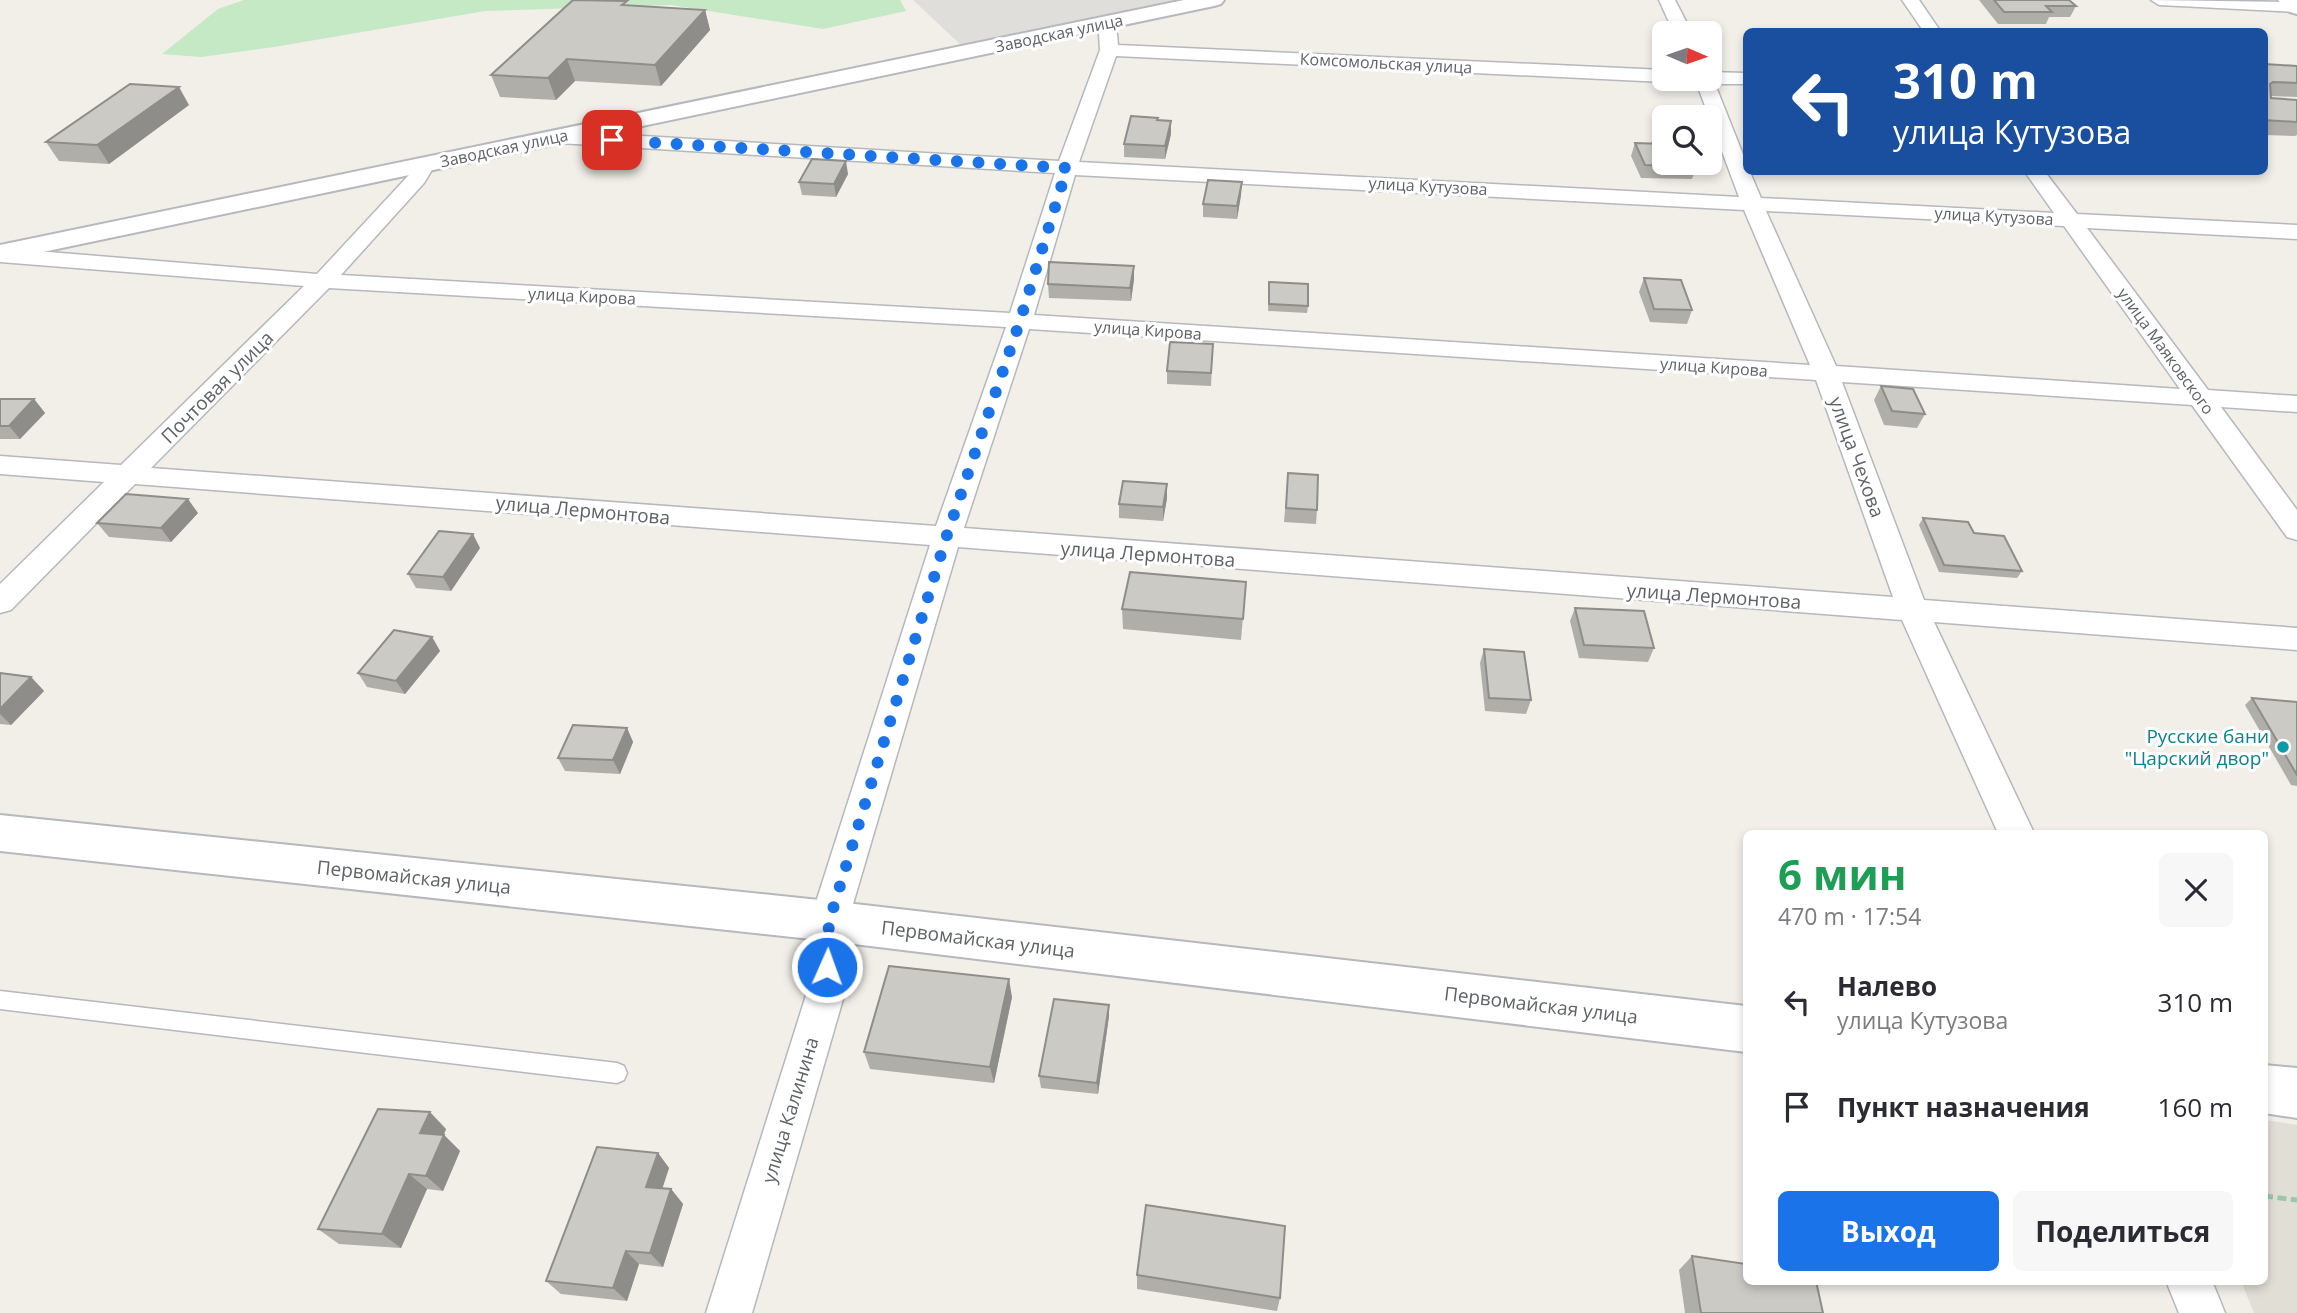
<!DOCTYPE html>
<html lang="ru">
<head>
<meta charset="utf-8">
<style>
	body { margin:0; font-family:"Open Sans",sans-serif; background:#f7f7f7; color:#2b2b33; height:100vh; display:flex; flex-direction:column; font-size:26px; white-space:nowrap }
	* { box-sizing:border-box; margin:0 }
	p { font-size:23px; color:#7c7c81 }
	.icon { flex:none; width:38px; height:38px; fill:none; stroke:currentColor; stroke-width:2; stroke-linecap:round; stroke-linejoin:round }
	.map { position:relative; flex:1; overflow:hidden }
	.drawer { position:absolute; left:1743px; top:830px; width:525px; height:455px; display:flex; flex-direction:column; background:#fff; border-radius:10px; box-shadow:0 4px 10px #0003 }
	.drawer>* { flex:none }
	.top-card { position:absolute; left:1743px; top:28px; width:525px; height:147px; border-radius:10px; box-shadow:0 4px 10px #0003; background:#1a4fa0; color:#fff; overflow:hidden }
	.needle { width:46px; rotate:92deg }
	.buttons { position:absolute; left:1652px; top:21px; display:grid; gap:14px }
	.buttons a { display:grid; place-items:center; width:70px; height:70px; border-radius:10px; background:#fff; box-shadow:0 4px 10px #0003; font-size:35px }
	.pin { position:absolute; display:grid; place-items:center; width:60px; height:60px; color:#fff; margin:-30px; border-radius:14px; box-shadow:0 4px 10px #0006 }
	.me { position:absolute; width:77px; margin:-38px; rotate:2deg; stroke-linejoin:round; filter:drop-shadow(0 0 5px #0008) }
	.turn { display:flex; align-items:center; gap:24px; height:147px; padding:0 35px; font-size:32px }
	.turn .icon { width:91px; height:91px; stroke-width:2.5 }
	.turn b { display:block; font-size:49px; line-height:60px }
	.round { display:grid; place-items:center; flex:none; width:74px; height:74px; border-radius:10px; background:#f7f7f7 }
	.summary { display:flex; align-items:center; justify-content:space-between; height:119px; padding:0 35px }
	h1 { font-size:42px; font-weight:700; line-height:52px; color:#1e9e55 }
	.cta { display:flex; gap:14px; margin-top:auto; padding:14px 35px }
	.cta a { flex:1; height:80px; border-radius:10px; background:#1a73e8; color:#fff; font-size:28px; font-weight:700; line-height:80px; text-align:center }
	.cta a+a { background:#f7f7f7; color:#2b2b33 }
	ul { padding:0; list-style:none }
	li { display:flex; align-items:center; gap:21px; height:105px; padding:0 35px }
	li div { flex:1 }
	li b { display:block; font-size:26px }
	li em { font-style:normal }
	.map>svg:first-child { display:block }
	.industrial { fill:#e0deda }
	.education { fill:#e1ded6 }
	.green { fill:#c5e8c5 }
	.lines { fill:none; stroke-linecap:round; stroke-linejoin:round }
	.service-casing { stroke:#b5b8bc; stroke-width:3 }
	.minor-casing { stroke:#b5b8bc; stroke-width:3 }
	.tertiary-casing { stroke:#b5b8bc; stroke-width:4 }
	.path { stroke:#9cc7a9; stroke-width:5; stroke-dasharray:9 4.5; stroke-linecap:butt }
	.service { fill:#fff; fill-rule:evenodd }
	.minor { fill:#fff; fill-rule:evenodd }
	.tertiary { fill:#fff; fill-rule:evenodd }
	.wall { fill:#afaea9 }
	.shaded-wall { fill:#8f8d8a }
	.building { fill:#cccac5; stroke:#8f8d8a; stroke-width:2 }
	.route { stroke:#1a73e8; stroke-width:12; stroke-dasharray:0 21.6 }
	.culture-dot { fill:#0f9aa8; stroke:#fff; stroke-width:2.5 }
	.labels { text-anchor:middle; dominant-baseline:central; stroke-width:6; stroke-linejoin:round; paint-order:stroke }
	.far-street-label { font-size:16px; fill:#5f6368; stroke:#fff }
	.street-label { font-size:19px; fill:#5f6368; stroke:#fff }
	.culture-label { font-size:19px; fill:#0d838f; stroke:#fff; text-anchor:end }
</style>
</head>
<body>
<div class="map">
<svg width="2297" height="1313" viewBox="0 0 2297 1313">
	<rect width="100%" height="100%" fill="#f1efe8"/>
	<!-- industrial -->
	<path class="industrial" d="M913,0H1174L961,45Z"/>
	<!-- education -->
	<path class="education" d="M2265,1120L2297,1125V1313H2254L2241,1281H2264Z"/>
	<!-- green -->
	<path class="green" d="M244,0H900L906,11L823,29L671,5L485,11L274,47L201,57L162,54L218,9Z"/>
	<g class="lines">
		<defs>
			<path id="service" d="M0,991L617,1063L624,1066L627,1073L624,1080L617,1083L0,1009Z"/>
			<g id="minor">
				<path d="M1659,0H1675L1692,33H1674Z"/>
				<path d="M1902,0H1919L1941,32H1924Z"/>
				<path d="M2151,0L2297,2V12L2159,5Z"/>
				<path d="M1102,19L1108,20L1117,34L1118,45L1664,70V79H1671L1664,82L1116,56L1079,162L1739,197L1695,79H1710V72L1746,73V84H1715L1746,162V172H1750L1761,198L2054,213L2025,172H2045L2077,214L2297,225V239L2087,228L2208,390L2297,396V412L2221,407L2297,510V540L2287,537L2192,405L1842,382L1924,600L2297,628V650L1934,622L2034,833H1998L1902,620L958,547L848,921L846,989L752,1313H706L808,989L810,921L930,545L135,484L11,610L0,613V584L104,482L0,474V456L121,465L304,286L0,262V248L317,274L408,176L418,161H432L435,165L424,183L341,275L1010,313L1055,173L559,143L552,141L549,137L552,133L559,131L1059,161L1100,50L1099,34L1093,24ZM1075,175L1744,210L1810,365L1034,315ZM1766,211L2064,226L2180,389L1836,366ZM329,288L1006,327L936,526L151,468ZM1029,329L1816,380L1893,597L964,528Z"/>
				<path d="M2166,1281H2212L2225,1313H2179Z"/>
			</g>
			<g id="tertiary">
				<path d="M1184,0H1224L1221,4L1214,6L0,261V245Z"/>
				<path d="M2278,0H2297V14L2290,12Z"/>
				<path d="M0,815L829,901L1746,1006V1052L829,941L0,851Z"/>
				<path d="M2264,1065L2297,1068V1118L2264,1113Z"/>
			</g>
		</defs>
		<!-- service casing -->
		<use href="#service" class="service-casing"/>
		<!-- minor casing -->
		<use href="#minor" class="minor-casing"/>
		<!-- tertiary casing -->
		<use href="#tertiary" class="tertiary-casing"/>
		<!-- path -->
		<path class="path" d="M2264,1196L2297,1200"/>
		<!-- service -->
		<use href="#service" class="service"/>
		<!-- minor -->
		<use href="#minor" class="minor"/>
		<!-- tertiary -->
		<use href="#tertiary" class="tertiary"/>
	</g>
	<!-- wall -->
	<g class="wall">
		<path d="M1979,0H2069L2076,6L2070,17H2049L2046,24H1998Z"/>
		<path d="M628,5L705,10L710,30L661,86L575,81L556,100L500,97L491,75Z"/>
		<path d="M2264,64L2297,66V97L2271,96V98L2297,100V135L2295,136L2264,135Z"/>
		<path d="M189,105L109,164L59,161L46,142Z"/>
		<path d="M1158,120L1171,121V134L1165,159L1124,157V144Z"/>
		<path d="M1635,143L1697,166L1692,179L1641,178L1631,156Z"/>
		<path d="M848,174L836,197L802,195L799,182Z"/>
		<path d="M1241,195L1237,219L1203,217V204Z"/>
		<path d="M1644,278L1692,310L1687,324L1650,322L1639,292Z"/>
		<path d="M1134,279L1131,301L1049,298L1048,284Z"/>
		<path d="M1269,282L1308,306L1307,313L1268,311Z"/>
		<path d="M1213,344L1211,386L1167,384V371Z"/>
		<path d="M1881,386L1925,414L1917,428L1884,425L1874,400Z"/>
		<path d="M0,399H34L45,413L20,439H0Z"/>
		<path d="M1288,473L1317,510L1316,524L1284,522Z"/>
		<path d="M1167,484V498L1163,521L1119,518V504Z"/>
		<path d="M198,513L171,542L109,537L97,523Z"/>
		<path d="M1923,518L1974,533L2022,571L2017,578L1939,572L1919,525Z"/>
		<path d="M480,548L451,591L416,588L408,574Z"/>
		<path d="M1246,582L1241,640L1123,629L1122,609Z"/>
		<path d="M1575,608L1654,648L1648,662L1579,658L1570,621Z"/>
		<path d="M432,637L440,651L405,694L367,687L358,673Z"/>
		<path d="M1484,649L1531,700L1526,714L1485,711L1480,663Z"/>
		<path d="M0,673L31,677L44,691L11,725L0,724Z"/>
		<path d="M2252,698L2297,702V786L2291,785L2245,705Z"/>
		<path d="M627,728L633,742L620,774L565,771L558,758Z"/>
		<path d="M1012,997L994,1083L870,1069L864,1052Z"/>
		<path d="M1109,1005V1016L1098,1094L1041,1088L1039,1076Z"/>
		<path d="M446,1129L444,1135L460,1151L443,1191L427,1189L401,1248L339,1244L318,1229Z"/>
		<path d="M658,1153L669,1168L662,1188L671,1189L683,1204L663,1267L639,1264L627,1301L561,1294L546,1281Z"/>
		<path d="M1692,1256L1823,1313H1685L1679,1270Z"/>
		<path d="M1137,1275L1280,1298L1277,1311L1137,1289Z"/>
	</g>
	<!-- shaded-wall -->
	<g class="shaded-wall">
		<path d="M705,10L710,30L661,86L655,65Z"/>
		<path d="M567,59L575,81L556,100L548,78Z"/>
		<path d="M179,87L189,105L109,164L97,145Z"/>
		<path d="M1171,121V134L1165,159V146Z"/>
		<path d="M846,161L848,174L836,197L834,184Z"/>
		<path d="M1242,182L1241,195L1237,219V206Z"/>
		<path d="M1134,266V279L1131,301L1130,288Z"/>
		<path d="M34,399L45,413L20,439L9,426Z"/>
		<path d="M1167,484V498L1163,521V507Z"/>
		<path d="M188,499L198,513L171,542L161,528Z"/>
		<path d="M473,534L480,548L451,591L443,577Z"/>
		<path d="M432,637L440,651L405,694L396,681Z"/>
		<path d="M31,677L44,691L11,725L0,714V709Z"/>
		<path d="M627,728L633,742L620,774L613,760Z"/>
		<path d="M1009,979L1012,997L994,1083L990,1067Z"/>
		<path d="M1109,1005V1016L1098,1094L1097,1083Z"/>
		<path d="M430,1112L446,1129L437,1149L420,1133Z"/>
		<path d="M444,1135L460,1151L443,1191L426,1176Z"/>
		<path d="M658,1153L669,1168L658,1202L646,1187Z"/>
		<path d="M409,1174L427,1189L401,1248L382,1234Z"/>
		<path d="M671,1189L683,1204L663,1267L650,1253Z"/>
		<path d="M626,1251L639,1264L627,1301L613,1288Z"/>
	</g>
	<!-- building -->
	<g class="building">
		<path d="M573,0L627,1L622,5L705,10L655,65L567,59L548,78L491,75Z"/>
		<path d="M1994,0H2069L2076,6H2046L2052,12H2004Z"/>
		<path d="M2264,64L2297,66V83L2273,82L2270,84L2271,98L2297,100V122L2264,120Z"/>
		<path d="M130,84L179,87L97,145L46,142Z"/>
		<path d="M1131,116L1158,118L1157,120L1171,121L1165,146L1124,144Z"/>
		<path d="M1635,143L1664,144V163H1695L1697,166L1645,165Z"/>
		<path d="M812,159L846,161L834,184L799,182Z"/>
		<path d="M1208,180L1242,182L1237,206L1203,204Z"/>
		<path d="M1049,262L1134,266L1130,288L1048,284Z"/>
		<path d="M1644,278L1681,280L1692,310L1654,309Z"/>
		<path d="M1269,282L1308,284V306L1269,304Z"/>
		<path d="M1170,342L1213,344L1211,373L1167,371Z"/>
		<path d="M1881,386L1913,389L1925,414L1892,411Z"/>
		<path d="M0,399H34L9,426H0Z"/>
		<path d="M1288,473L1318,475L1317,510L1286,508Z"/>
		<path d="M1123,481L1167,484L1163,507L1119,504Z"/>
		<path d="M126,494L188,499L161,528L97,523Z"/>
		<path d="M1923,518L1968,522L1974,533L2004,536L2022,571L1944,565Z"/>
		<path d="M439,531L473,534L443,577L408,574Z"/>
		<path d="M1130,572L1246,582L1243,619L1122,609Z"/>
		<path d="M1575,608L1644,611L1654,648L1584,645Z"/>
		<path d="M394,630L432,637L396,681L358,673Z"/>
		<path d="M1484,649L1524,652L1531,700L1489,698Z"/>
		<path d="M0,673L31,677L0,709Z"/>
		<path d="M2252,698L2297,702V775Z"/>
		<path d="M573,725L627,728L613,760L558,758Z"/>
		<path d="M889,966L1009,979L990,1067L864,1052Z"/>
		<path d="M1054,999L1109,1005L1097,1083L1039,1076Z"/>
		<path d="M378,1109L430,1112L420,1133L444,1135L426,1176L409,1174L382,1234L318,1229Z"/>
		<path d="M597,1147L658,1153L646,1187L671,1189L650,1253L626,1251L613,1288L546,1281Z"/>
		<path d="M1146,1205L1285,1226L1280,1298L1137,1275Z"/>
		<path d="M1692,1256L1746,1264V1281H1816L1823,1313H1701Z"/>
	</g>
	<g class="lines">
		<!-- route -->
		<path class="route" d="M612,140L1067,168L1020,321L946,538L829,922L827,967"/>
	</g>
	<!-- markers -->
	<circle class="culture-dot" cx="2283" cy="747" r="7"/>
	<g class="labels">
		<!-- far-street labels -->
		<g class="far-street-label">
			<text transform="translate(1059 33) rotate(-12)">Заводская улица</text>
			<text transform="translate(1386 63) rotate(3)">Комсомольская улица</text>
			<text transform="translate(504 148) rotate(-12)">Заводская улица</text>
			<text transform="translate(1428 186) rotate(3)">улица Кутузова</text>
			<text transform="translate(1994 216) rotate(3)">улица Кутузова</text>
			<text transform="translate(582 296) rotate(3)">улица Кирова</text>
			<text transform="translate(1148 330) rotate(4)">улица Кирова</text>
			<text transform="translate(2166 351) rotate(54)">улица Маяковского</text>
			<text transform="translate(1714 367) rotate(4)">улица Кирова</text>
		</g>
		<!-- street labels -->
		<g class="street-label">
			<text transform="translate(217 387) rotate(-45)">Почтовая улица</text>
			<text transform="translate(1857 457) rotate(70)">улица Чехова</text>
			<text transform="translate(583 510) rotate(5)">улица Лермонтова</text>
			<text transform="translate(1148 554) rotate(4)">улица Лермонтова</text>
			<text transform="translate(1714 596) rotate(4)">улица Лермонтова</text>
			<text transform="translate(414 877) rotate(6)">Первомайская улица</text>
			<text transform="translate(978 939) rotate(7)">Первомайская улица</text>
			<text transform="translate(1541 1005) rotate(7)">Первомайская улица</text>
			<text transform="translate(790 1110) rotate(-73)">улица Калинина</text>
		</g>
		<!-- culture labels -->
		<g class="culture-label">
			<text x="2269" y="736">Русские бани<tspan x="2269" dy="22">"Царский двор"</tspan></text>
		</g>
	</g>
</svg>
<div class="buttons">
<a><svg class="needle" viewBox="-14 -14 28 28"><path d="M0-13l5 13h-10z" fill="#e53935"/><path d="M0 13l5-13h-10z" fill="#7c7c81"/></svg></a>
<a><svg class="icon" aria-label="search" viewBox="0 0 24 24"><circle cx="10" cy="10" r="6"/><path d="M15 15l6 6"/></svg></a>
</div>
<div class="pin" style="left:612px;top:140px;background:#d93025"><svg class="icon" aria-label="arrive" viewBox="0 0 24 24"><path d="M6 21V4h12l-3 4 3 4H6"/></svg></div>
<svg class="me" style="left:827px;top:967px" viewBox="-20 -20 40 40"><circle r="17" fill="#1a73e8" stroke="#fff" stroke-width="3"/><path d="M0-11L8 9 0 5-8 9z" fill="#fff"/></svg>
<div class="top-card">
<div class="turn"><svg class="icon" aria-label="left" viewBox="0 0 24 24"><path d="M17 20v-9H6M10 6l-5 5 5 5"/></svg><div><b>310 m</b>улица Кутузова</div></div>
</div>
<section class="drawer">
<div class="summary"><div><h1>6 мин</h1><p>470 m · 17:54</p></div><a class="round"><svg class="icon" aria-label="close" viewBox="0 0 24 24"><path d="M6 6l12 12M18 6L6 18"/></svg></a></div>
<ul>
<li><svg class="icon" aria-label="left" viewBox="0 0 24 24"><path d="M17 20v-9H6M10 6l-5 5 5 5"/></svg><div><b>Налево</b><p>улица Кутузова</p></div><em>310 m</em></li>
<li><svg class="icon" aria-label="arrive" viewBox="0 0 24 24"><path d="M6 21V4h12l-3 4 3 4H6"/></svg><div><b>Пункт назначения</b></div><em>160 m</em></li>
</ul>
<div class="cta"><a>Выход</a><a>Поделиться</a></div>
</section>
</div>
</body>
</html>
